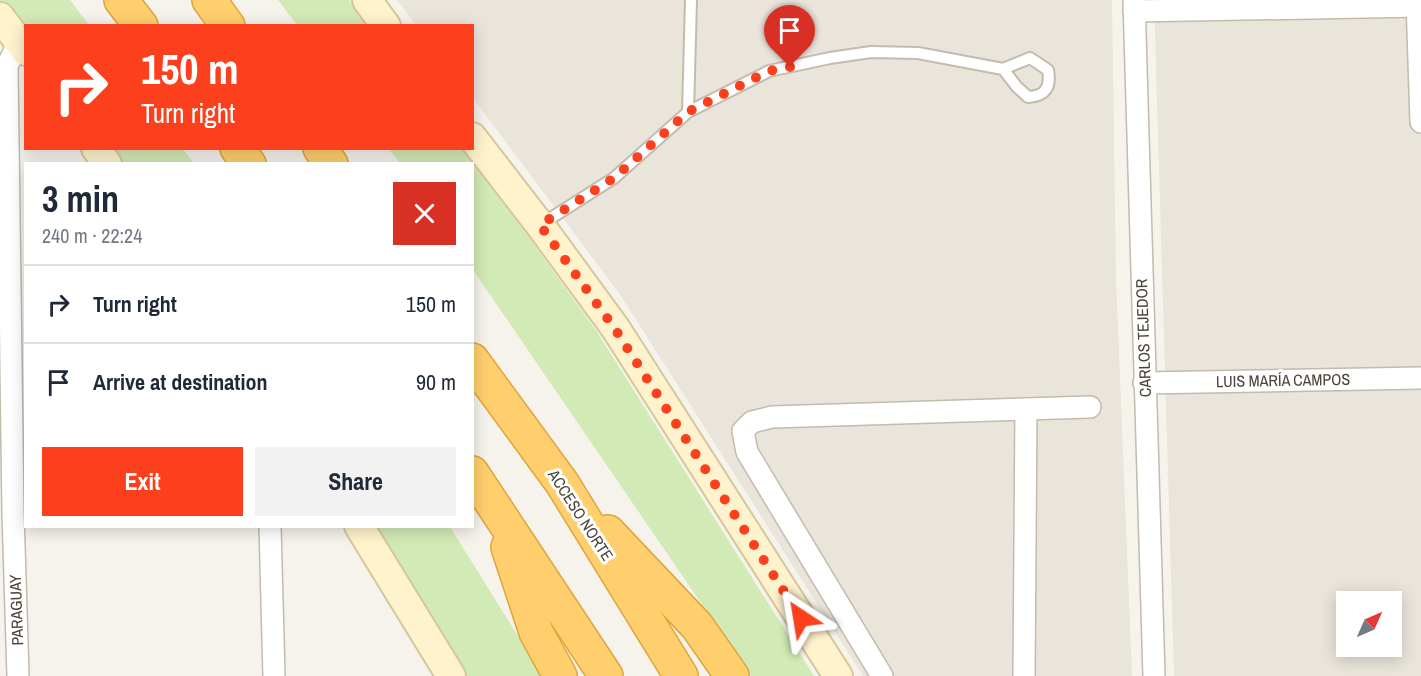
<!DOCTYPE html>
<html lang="en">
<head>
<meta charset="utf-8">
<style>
	body { margin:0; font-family:"Archivo Narrow",sans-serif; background:#f2f2f3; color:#1f2937; height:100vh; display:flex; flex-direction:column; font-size:22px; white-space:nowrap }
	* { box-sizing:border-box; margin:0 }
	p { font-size:20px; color:#747a83 }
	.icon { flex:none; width:33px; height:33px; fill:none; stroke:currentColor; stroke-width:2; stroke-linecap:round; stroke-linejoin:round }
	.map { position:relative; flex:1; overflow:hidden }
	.side { position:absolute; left:24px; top:162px; width:450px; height:366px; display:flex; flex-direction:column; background:#fff; border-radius:0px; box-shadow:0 3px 15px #0003 }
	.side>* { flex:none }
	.banner { position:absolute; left:24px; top:24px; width:450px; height:126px; border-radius:0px; box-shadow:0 3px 15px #0003; background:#fc3f1d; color:#fff; overflow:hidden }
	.needle { width:39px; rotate:45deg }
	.tools { position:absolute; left:1336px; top:591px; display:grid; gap:12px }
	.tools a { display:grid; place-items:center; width:66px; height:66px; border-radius:0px; background:#fff; box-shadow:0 3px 15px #0003; font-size:30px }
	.pin { position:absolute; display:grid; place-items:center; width:51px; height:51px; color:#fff; margin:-62px -26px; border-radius:50% 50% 50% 0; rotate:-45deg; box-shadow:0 0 6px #0007 }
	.pin .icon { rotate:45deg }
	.me { position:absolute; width:66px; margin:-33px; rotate:327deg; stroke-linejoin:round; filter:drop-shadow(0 0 4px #0008) }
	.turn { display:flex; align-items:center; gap:21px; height:126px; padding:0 18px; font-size:27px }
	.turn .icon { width:78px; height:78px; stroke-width:2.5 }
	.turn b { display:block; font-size:42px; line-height:51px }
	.round { display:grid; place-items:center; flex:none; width:63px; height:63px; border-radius:0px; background:#f2f2f3 }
	.overview { display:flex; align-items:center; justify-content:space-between; height:102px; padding:0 18px }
	h1 { font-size:36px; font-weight:700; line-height:45px }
	.action { display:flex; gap:12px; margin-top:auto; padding:12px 18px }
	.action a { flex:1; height:69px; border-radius:0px; background:#fc3f1d; color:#fff; font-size:24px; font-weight:700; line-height:69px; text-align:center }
	.action a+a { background:#f2f2f3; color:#1f2937 }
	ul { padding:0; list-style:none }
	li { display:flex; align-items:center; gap:18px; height:78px; padding:0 18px; border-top:2px solid #e0e1e3 }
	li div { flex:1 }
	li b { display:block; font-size:22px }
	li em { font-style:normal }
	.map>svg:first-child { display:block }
	.residential { fill:#eae5da; fill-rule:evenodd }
	.green { fill:#d2eab5 }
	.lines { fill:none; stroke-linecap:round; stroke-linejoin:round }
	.lane-casing { stroke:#c2bbae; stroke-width:14 }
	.street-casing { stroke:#c2bbae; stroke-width:24 }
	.secondary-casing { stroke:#d6c79b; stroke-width:32 }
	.highway-casing { stroke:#e0a43c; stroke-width:36 }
	.lane { stroke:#fff; stroke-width:10 }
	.street { stroke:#fff; stroke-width:21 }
	.secondary { stroke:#fff3cd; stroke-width:28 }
	.highway { stroke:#ffcf6e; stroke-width:33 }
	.route { stroke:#fc3f1d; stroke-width:10; stroke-dasharray:0 18 }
	.labels { text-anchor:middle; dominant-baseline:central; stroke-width:6; stroke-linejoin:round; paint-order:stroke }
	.street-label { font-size:16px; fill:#4b4439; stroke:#fff }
</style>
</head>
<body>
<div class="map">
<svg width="1421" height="676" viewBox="0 0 1421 676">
	<rect width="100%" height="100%" fill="#f6f3ec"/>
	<!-- residential -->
	<g class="residential">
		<path d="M397,0H1112L1116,278L1132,676H863L619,293L473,98L472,26L416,25Z"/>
		<path d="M1154,0H1421V676H1174ZM1347,602H1392V646H1347Z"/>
	</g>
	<!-- green -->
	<g class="green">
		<path d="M0,0H70L89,25L26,26L25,37L0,5Z"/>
		<path d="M278,0H349L368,25H297Z"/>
		<path d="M106,149H183L194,163H117Z"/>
		<path d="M389,149H462L520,225L597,332L814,676H751L473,270L472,164L400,163Z"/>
		<path d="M368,527H450L543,676H461Z"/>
	</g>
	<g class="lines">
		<defs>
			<g id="lane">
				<path d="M688,112L691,0"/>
				<path d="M540,225L614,178L688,112L769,71L830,58L871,52L918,53L1003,69L1030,58L1048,70C1051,87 1046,96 1028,97L1017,87L1003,69"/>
			</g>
			<g id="street">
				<path d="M1134,0L1154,676"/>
				<path d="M1417,0L1421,122"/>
				<path d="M1134,11L1421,6"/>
				<path d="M1144,383L1421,378"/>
				<path d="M270,526L274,676"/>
				<path d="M18,676L13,513L7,66L19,42"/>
				<path d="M882,676L747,452L743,431L752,422L772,417L1090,407"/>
				<path d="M1024,676L1026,409"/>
			</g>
			<g id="secondary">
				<path d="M367,0L386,26"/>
				<path d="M0,17L26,51"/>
				<path d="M472,137L540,225L616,329L838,676"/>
				<path d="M96,148L107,164"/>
				<path d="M359,526L451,676"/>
			</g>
			<g id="highway">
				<path d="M121,0L141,26"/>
				<path d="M209,0L228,26"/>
				<path d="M237,148L249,164"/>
				<path d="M320,148L331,164"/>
				<path d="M472,360L562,483L681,676"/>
				<path d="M472,473L606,676"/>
				<path d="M608,532L697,626L732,676"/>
				<path d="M508,547L536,632L560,676"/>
			</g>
		</defs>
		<!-- lane casing -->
		<use href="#lane" class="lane-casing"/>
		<!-- street casing -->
		<use href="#street" class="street-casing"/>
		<!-- secondary casing -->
		<use href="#secondary" class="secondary-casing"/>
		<!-- highway casing -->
		<use href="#highway" class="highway-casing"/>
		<!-- lane -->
		<use href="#lane" class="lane"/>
		<!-- street -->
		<use href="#street" class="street"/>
		<!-- secondary -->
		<use href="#secondary" class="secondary"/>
		<!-- highway -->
		<use href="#highway" class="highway"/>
	</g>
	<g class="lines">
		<!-- route -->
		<path class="route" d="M790,67L769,71L688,112L614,178L540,225L615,329L801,618"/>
	</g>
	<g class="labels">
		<!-- street labels -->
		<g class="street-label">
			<text transform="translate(1143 338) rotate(-92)">CARLOS TEJEDOR</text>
			<text transform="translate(1283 380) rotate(-1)">LUIS MARÍA CAMPOS</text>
			<text transform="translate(581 515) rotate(57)">ACCESO NORTE</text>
			<text transform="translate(16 610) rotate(-92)">PARAGUAY</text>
		</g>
	</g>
</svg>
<div class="tools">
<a><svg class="needle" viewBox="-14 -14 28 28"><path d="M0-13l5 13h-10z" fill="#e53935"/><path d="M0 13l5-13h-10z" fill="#747a83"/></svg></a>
</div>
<div class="pin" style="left:790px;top:67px;background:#d93025"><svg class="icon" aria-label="arrive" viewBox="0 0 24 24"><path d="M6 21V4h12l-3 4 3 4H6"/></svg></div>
<svg class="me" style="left:801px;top:618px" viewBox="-20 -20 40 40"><path d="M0-17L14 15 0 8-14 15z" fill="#fc3f1d" stroke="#fff" stroke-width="4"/></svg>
<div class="banner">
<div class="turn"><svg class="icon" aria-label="right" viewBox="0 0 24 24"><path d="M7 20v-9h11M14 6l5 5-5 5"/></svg><div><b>150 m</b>Turn right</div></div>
</div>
<section class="side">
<div class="overview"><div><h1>3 min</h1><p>240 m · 22:24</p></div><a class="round" style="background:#d93025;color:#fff"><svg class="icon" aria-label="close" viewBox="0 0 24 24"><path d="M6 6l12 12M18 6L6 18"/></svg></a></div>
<ul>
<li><svg class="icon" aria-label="right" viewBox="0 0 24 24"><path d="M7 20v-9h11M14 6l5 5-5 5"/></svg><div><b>Turn right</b></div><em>150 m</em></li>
<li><svg class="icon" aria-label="arrive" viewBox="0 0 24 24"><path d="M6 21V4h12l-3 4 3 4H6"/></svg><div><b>Arrive at destination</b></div><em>90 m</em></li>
</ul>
<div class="action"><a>Exit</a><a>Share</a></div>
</section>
</div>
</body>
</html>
